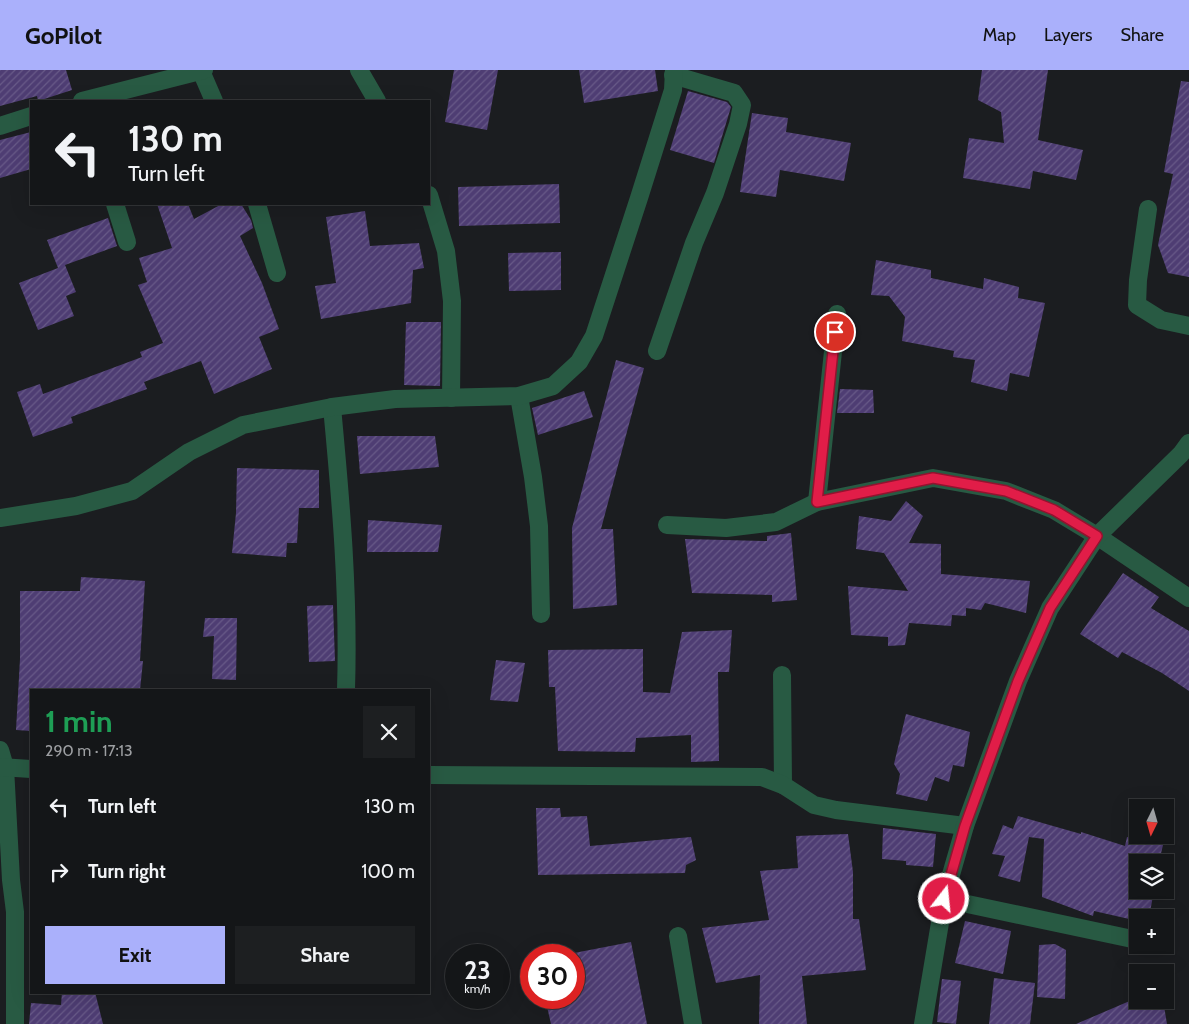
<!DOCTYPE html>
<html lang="en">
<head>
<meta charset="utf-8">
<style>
	body { margin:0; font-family:Cabin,sans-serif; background:#1d1f21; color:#f1f3f6; height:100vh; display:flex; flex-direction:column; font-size:19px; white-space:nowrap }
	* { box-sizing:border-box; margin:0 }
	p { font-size:16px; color:#9d9fa2 }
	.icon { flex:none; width:28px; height:28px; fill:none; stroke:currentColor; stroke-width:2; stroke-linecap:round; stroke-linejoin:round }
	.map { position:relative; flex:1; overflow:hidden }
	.details { position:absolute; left:30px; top:619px; width:400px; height:305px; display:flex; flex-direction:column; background:#141618; border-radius:0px; box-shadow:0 5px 20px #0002,0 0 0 1px #333537 }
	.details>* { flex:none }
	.hud { position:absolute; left:30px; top:30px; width:400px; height:105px; border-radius:0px; box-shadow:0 5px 20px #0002,0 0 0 1px #333537; background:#141618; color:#f1f3f6; overflow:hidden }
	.needle { width:32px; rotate:185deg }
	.buttons { position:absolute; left:1129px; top:729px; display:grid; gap:10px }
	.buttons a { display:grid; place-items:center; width:45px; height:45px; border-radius:0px; background:#141618; box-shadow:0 5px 20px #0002,0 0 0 1px #333537; font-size:25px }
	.speed { position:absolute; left:445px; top:874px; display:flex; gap:10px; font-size:25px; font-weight:700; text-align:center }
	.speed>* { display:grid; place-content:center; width:65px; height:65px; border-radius:50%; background:#141618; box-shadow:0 5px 20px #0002,0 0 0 1px #333537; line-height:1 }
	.speed small { font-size:12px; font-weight:400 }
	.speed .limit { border:8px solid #d22; background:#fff; color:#111 }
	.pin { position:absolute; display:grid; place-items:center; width:42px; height:42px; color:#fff; margin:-21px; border:2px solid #fff; border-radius:50%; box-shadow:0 1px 5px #0007 }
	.me { position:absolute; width:55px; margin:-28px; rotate:16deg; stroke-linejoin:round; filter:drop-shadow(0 0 4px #0008) }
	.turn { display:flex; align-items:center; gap:18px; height:105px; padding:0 15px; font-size:22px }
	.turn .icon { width:65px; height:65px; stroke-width:2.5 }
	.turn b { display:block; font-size:35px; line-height:42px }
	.round { display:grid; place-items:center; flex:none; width:52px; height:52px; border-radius:0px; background:#1d1f21 }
	.summary { display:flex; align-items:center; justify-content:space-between; height:85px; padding:0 15px }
	h1 { font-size:30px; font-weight:700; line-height:38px; color:#1e9e55 }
	.cta { display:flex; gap:10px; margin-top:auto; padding:10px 15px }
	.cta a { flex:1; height:58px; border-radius:0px; background:#aab0fb; color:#111; font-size:20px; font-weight:700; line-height:58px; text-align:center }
	.cta a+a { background:#1d1f21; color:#f1f3f6 }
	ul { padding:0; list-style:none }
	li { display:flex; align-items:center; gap:15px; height:65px; padding:0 15px }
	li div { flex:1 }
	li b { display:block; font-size:19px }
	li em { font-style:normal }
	header { display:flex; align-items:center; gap:30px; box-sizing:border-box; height:70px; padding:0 25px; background:#aab0fb; color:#111 }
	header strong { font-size:24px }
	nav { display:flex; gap:28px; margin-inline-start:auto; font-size:18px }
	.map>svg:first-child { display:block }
	.building { fill:url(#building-hatch) }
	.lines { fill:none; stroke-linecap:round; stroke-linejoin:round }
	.street { stroke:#285a43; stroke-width:18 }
	.route-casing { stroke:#92132f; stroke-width:12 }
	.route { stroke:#e11d48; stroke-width:9 }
</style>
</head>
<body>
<header>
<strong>GoPilot</strong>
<nav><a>Map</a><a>Layers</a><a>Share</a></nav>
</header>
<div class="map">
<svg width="1189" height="954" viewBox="0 0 1189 954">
	<defs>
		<pattern id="building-hatch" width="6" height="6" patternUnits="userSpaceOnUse" patternTransform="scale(1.25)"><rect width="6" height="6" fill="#4e3d73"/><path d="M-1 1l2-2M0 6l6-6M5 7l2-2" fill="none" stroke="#685a88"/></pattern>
	</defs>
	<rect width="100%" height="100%" fill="#1b1d20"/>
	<!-- building -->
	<g class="building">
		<path d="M0,0H66L72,20L38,31L37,26L0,36Z"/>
		<path d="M454,0H498L487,60L445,52Z"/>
		<path d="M579,0H655L658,21L584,33Z"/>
		<path d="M982,0H1048L1038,70L1083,80L1076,110L1033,101L1030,119L963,108L969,68L1004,73L1001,42L978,30Z"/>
		<path d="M1181,11L1189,12V207L1168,203L1158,175L1173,104L1164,102Z"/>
		<path d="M688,21L727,32L731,37L714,93L670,80Z"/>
		<path d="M752,43L788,48L786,62L851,73L844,111L780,100L776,127L740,122Z"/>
		<path d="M31,62V99L0,108V70Z"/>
		<path d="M559,114L560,153L459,156L458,117Z"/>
		<path d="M157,134H188L194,149L222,134H241L251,150L253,158L240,166L262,213L279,259L259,267L272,299L214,324L201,291L144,312L147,319L71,347L73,353L33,367L17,322L40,314L43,324L142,287L140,282L163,273L138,215L147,212L139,188L172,178Z"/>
		<path d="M365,141L370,176L419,173L424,198L413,200L411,233L321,249L315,216L336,213L326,147Z"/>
		<path d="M108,148L117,176L65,195L76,222L66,226L74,246L38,260L19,213L58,198L47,170Z"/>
		<path d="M561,182V220L509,221L508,183Z"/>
		<path d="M876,190L931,200V208L983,219L984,208L1019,217L1018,228L1045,233L1029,307L1010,303L1007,321L971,312L975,290L953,287L954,281L902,271L905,247L889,226L871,225Z"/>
		<path d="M406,252H441L440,316L404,315Z"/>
		<path d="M616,290L644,298L601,459H613L617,535L573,539L572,458Z"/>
		<path d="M840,319L873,320L874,343H837Z"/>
		<path d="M584,321L593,347L538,365L532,338Z"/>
		<path d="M357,366H435L439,397L360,404Z"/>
		<path d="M237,398L319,400V438H299L297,473H287L286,487L232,483L236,443Z"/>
		<path d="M906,431L923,446L909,473L941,474V504L1030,511L1026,543L985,533L981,540L966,538V546L952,545L951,556L909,553L905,575L888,576V567L851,565L848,516L908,521L884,483L856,479L859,446L891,451Z"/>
		<path d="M368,450L442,455L438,482H367Z"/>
		<path d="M791,463L797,530L772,532V525L692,523L685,469L767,471V466Z"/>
		<path d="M1123,503L1159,527L1151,538L1189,561V621L1162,603L1122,582L1118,588L1080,564Z"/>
		<path d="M81,507L145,511L140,591H143L140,620H31V661L16,660L20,589V521H80Z"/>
		<path d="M333,535L335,591L309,592L307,536Z"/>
		<path d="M205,548H237L236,610L212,609L214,566L203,567Z"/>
		<path d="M732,560L729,602H718L719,691L691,692V665L636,668L635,682L558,681L555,617H549L548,580L643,579V622L670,623L682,562Z"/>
		<path d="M496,590L525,593L518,632L490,630Z"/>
		<path d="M906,644L970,662L964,697L953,695L949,712L935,707L927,731L896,724L900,704L894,694Z"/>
		<path d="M536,738H560L561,747L587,746L590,776L691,767L696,790L686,795L685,803L538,805Z"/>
		<path d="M1018,746L1081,764V762L1125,776L1127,767L1163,775L1159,792H1138V820H1154L1149,848H1138V851L1094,841L1093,846L1042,827L1044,769L1029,767L1020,812L998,806L1005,786L992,784L1003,755L1013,759Z"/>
		<path d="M883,758L936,764L933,797L906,795V791L882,789Z"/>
		<path d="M848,764L853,802V849H859L866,900L802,906L807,954H759L760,905L716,913L702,858L769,850L760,801L798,798L796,766Z"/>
		<path d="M965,851L1011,861L1003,904L955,893Z"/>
		<path d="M631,872L647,954H551L545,928H574V883Z"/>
		<path d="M1055,874L1066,880L1065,929L1037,927L1039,875Z"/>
		<path d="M994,908L1035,913L1030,954H989Z"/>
		<path d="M942,909L961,911L956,954L937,952Z"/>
		<path d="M62,922H95L103,954H29L31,933L61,935Z"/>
		<path d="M1132,930H1163L1167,954H1076Z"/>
	</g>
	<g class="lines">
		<!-- street -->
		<g class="street">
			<path d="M359,0L377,31"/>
			<path d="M201,1L214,31"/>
			<path d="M82,31L204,0"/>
			<path d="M0,56L31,46"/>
			<path d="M429,125L446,181L452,231L451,328"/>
			<path d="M115,134L127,172"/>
			<path d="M257,134L277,203"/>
			<path d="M1148,139L1138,210L1137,235L1161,250L1189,256"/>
			<path d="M657,281L694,173L715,123L738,54L742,35L734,23L673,5"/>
			<path d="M519,326L533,407L539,456L541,544"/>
			<path d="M332,337C341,432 349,524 346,620"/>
			<path d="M817,432L837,244"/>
			<path d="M0,448L76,436L132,421L189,382L243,355L332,337L395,329L519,326L553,316L579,292L594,266L639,128L673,20L674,0"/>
			<path d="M667,455L726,458L776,452L817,432L933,408L1006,421L1054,440L1097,466L1189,528"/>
			<path d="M782,605L783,715"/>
			<path d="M0,680L5,697L11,810L15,842V954"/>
			<path d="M0,697L31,699"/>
			<path d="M429,705L762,707L783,715L814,735L836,740L965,756"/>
			<path d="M944,829L1137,870"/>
			<path d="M678,866L693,954"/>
			<path d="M923,954L944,829L965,756L1018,611L1050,538L1097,466L1181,384L1189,373"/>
		</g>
	</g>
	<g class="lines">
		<defs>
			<path id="route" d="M835,262L817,432L933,408L1006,421L1054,440L1097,466L1050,538L1018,611L965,756L944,829"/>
		</defs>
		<!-- route casing -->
		<use href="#route" class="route-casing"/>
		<!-- route -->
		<use href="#route" class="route"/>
	</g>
</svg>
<div class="buttons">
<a><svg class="needle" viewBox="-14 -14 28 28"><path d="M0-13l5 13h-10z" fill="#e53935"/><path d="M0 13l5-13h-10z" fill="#9d9fa2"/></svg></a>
<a><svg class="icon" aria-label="layers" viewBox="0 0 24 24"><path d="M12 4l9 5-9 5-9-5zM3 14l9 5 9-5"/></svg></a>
<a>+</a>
<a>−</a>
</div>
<div class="speed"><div>23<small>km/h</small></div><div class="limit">30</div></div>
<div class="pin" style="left:835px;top:262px;background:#d93025"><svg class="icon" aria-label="arrive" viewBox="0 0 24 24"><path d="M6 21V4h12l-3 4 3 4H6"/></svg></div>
<svg class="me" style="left:944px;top:829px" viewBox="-20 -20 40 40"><circle r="17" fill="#e11d48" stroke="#fff" stroke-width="3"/><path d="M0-11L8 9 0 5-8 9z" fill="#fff"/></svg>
<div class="hud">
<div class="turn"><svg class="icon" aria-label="left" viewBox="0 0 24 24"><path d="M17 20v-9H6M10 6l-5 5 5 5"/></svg><div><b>130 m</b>Turn left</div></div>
</div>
<section class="details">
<div class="summary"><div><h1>1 min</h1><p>290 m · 17:13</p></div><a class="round"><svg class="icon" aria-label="close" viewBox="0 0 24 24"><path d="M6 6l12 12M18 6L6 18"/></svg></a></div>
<ul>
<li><svg class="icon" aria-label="left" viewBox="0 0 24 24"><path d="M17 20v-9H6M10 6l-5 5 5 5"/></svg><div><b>Turn left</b></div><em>130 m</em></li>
<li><svg class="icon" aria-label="right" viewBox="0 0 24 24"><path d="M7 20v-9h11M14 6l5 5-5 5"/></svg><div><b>Turn right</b></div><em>100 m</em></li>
</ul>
<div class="cta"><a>Exit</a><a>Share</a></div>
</section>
</div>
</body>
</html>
